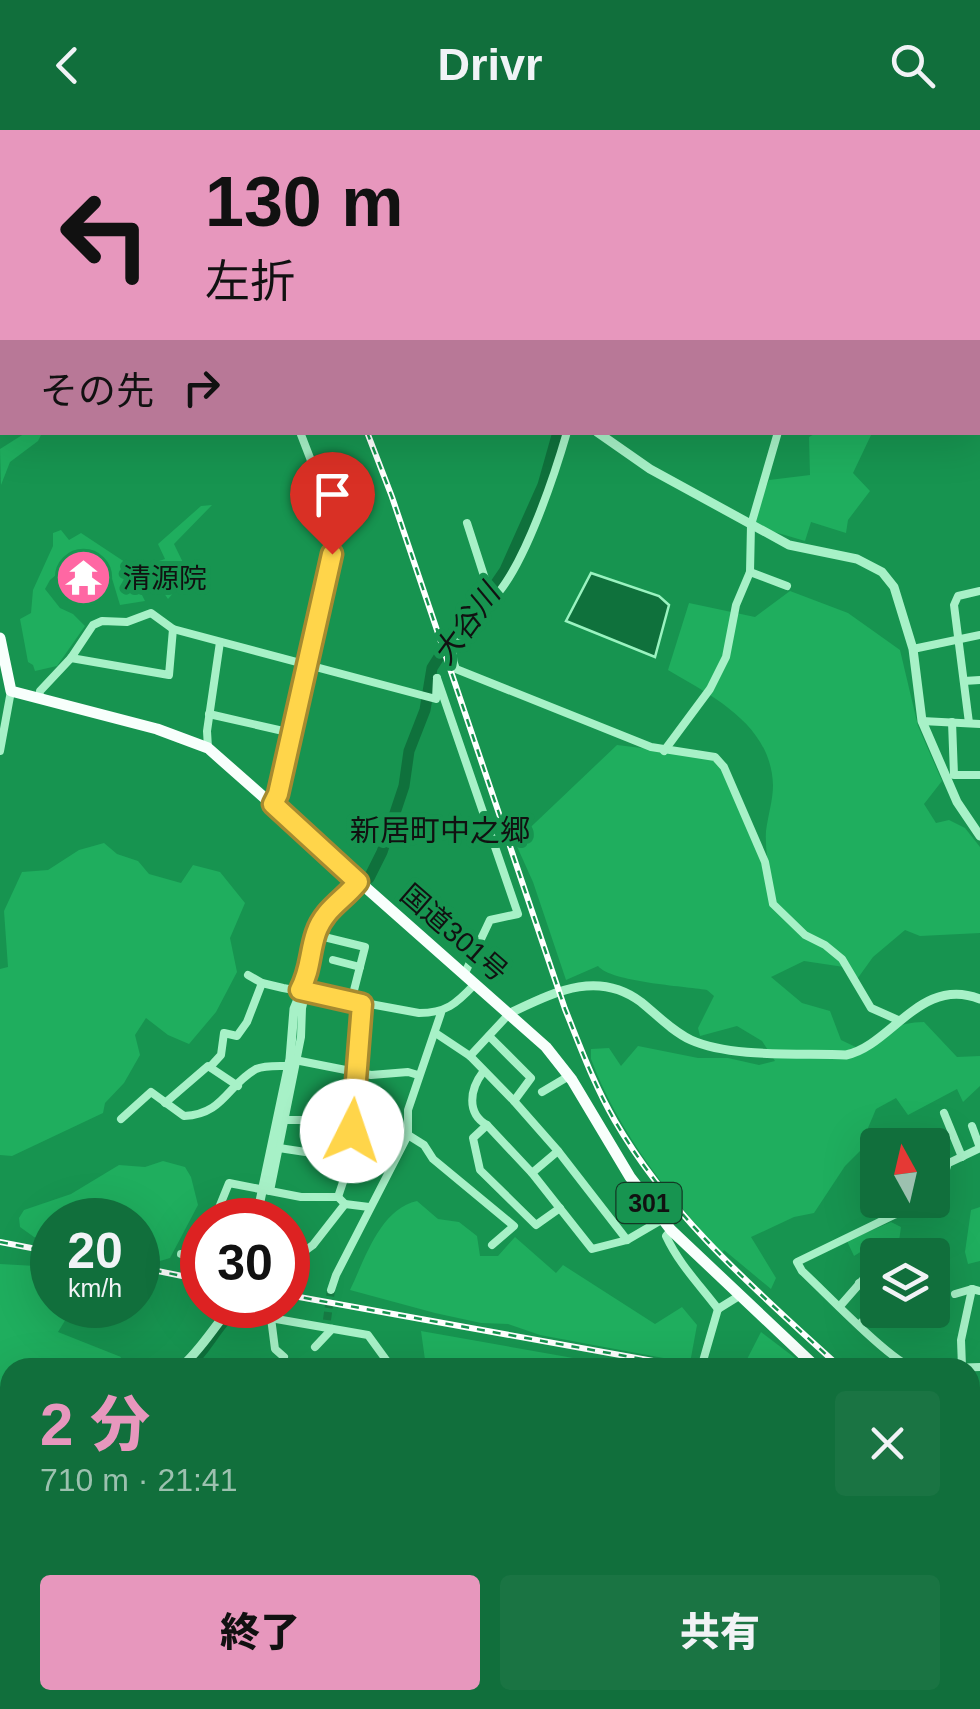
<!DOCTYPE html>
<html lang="ja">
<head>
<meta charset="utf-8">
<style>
	body { margin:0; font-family:Helvetica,"Noto Sans JP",sans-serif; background:#1a7443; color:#f1f3f6; height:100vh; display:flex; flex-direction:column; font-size:38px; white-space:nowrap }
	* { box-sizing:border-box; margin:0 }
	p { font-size:32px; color:#9cc1af }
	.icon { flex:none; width:55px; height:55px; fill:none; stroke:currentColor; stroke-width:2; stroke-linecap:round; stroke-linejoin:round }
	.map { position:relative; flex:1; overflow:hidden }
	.drawer { position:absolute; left:0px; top:1228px; width:980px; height:352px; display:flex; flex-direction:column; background:#116f3c; border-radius:30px 30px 0 0; box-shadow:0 10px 40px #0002 }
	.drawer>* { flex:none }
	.hud { position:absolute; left:0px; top:0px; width:980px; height:305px; box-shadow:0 10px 40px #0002; background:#e797bd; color:#111; overflow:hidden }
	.needle { width:65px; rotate:352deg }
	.controls { position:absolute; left:860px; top:998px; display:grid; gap:20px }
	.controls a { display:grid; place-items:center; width:90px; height:90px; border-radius:10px; background:#116f3c; box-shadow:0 10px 40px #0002; font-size:50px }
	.speed { position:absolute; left:30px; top:1068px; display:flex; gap:20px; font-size:50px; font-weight:700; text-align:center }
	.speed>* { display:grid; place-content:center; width:130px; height:130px; border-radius:50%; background:#116f3c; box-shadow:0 10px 40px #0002; line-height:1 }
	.speed small { font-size:25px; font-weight:400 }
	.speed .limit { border:15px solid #d22; background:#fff; color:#111 }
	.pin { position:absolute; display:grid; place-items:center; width:85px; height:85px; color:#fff; margin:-102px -42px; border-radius:50% 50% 50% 0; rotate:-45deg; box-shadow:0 0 10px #0007 }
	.pin .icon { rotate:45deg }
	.me { position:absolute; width:110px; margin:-55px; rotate:4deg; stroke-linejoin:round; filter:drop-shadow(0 0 8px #0008) }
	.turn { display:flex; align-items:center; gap:35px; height:210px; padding:0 40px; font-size:45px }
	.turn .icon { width:130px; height:130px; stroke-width:2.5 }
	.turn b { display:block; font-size:70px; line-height:85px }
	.then { display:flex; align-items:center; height:95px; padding:0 40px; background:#0003; gap:20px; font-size:38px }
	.round { display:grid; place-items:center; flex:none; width:105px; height:105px; border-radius:10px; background:#1a7443 }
	.overview { display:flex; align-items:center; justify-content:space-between; height:170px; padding:0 40px }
	h1 { font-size:60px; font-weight:800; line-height:75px; color:#e797bd }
	.primary-button { display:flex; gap:20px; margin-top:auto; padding:20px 40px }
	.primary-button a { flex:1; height:115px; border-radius:10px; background:#e797bd; color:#111; font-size:40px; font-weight:800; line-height:115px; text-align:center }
	.primary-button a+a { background:#1a7443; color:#f1f3f6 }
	header { display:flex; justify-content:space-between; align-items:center; height:130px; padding:0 40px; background:#116f3c; font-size:45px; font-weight:800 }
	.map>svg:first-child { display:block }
	.green { fill:#1fae5e }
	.water { fill:#0f713c; stroke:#9af3c0; stroke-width:2.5 }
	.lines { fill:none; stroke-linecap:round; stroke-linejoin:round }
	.stream { stroke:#9af3c0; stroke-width:2.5 }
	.river { stroke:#0f713c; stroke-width:11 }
	.minor-tunnel { stroke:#167a43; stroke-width:8; stroke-dasharray:8 4; stroke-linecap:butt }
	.pedestrian { stroke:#a7f1c7; stroke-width:5 }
	.minor { stroke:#a7f1c7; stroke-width:8 }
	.tertiary { stroke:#a7f1c7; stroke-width:9 }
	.trunk { stroke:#f8fffc; stroke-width:11 }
	.rail-casing { stroke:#fff; stroke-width:6 }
	.rail { stroke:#179450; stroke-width:2.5; stroke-dasharray:8; stroke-linecap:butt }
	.route-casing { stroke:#a68a30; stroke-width:25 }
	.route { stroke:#ffd54a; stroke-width:18 }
	.labels { text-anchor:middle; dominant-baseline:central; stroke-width:10; stroke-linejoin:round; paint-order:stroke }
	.shield { fill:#179450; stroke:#133824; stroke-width:2.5 }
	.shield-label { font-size:25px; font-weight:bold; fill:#111 }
	.poi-label { font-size:28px; fill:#111; stroke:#179450; text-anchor:start }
	.street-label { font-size:28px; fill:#111; stroke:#179450 }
	.water-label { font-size:30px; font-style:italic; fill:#111; stroke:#179450 }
	.neighbourhood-label { font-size:30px; fill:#111; stroke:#179450 }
</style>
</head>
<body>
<header><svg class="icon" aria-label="back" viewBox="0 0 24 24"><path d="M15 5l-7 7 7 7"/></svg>Drivr<svg class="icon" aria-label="search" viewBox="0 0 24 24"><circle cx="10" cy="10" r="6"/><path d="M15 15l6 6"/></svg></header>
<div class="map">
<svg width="980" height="1579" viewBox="0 0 980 1579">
	<rect width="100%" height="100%" fill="#179450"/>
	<!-- green -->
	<g class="green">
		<path d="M27,302L42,303L38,311L10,332L1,355L0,319Z"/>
		<path d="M816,303H872L853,343L870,361L848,390L846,403L811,392L805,411L751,395L769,350L810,345L809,307Z"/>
		<path d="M212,375L174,414L189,445L168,469L155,450L138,457L145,471L120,475L111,445L74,430L50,450L45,459L60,478L73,484L85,496L57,536L35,541L33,535L28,532L20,489L31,483L33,460L53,416V403L61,400L69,410L81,403L143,444L153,433L165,429L158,414L201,376Z"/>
		<path d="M790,461L848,483L900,520L918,596L942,651L924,674L936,693L949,690L965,698L980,717V803L920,806L905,800L873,827L855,852L844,837L804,831L771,847L802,873L830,881L841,910L862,920C882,903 897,892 924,892L957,927L980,926V956L963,972L957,959L908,985L896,968L876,979L868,998L867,1014L845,1036L814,1083L794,1087L751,1107L776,1148L771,1159L724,1120L722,1124C669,1065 619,1004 591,929V919L609,918L621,936L638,916L698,928H728L759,935L775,931L762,911L737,896L700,906L698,898L714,866L707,860C683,856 611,852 598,836L566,850L533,752L515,712L617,615L715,627L737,664L769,748C768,732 765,716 766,701C768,685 773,670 773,655C771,595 714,567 668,540L689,473L755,487Z"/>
		<path d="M104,713L117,724L138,731L149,744L181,753L193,735L220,742L245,773L230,808L237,842L216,882L189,914L168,905L146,888L135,905L140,925L124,953L105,973L103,983L12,1026L0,1025V839L8,837L4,781L22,742L48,740L79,720Z"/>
		<path d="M163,1031L185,1037L191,1047L198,1075L170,1128L160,1131L138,1117V1090H52V1113L34,1107L20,1097L19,1088L24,1080L71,1064L119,1035L145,1037Z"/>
		<path d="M417,1071L438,1089L459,1092L477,1106L480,1126H498L515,1107L556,1143L563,1135L655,1194L682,1177L697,1195L690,1233L540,1205L508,1194L481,1193L435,1183L350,1160C365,1129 380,1079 417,1071Z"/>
		<path d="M980,1077V1131L968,1134L965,1122L971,1080Z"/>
		<path d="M891,1092L901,1097L897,1125H886L878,1111L854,1126L847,1111Z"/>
		<path d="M0,1134L36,1136L52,1143V1175H112L69,1184L58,1202L121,1227L116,1237L10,1238V1260L0,1271Z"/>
		<path d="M421,1201L624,1237L537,1238L524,1234L522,1238L426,1237Z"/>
		<path d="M761,1202L807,1237H743Z"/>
		<path d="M61,1570H570L578,1579H59Z"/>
		<path d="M598,1570H736L740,1579H604Z"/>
	</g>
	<!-- water -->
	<path class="water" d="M591,443L659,466L669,475L655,527L566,491Z"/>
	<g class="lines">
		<!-- stream -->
		<path class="stream" d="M59,1579L61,1570"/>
		<!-- river -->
		<g class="river">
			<path d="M369,748L382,722L404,656L409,621L425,580L432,538L461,492L492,459L505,440L543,355L558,302"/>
			<path d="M186,1238C208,1220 216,1193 240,1177"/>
		</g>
		<!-- minor-tunnel -->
		<path class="minor-tunnel" d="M327,1190L331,1160"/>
		<!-- pedestrian -->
		<path class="pedestrian" d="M974,1524L980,1495"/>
		<!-- minor -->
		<g class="minor">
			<path d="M0,93L2,92"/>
			<path d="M978,215L980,216"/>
			<path d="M567,302C554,347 527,427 499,462C482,482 441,508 456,539L651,617L715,627L724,637L765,732L773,774L805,805L825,815L842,829L871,878L898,890"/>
			<path d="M467,393L487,455L498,463"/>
			<path d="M750,442L787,456"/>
			<path d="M913,519L980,505"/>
			<path d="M71,528L169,545L173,499"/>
			<path d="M437,548L518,784L490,790L464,845"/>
			<path d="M964,551L980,550"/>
			<path d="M39,569L40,561L71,528L93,495L102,491L127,492L151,483L173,499L436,569L437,548"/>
			<path d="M209,584L292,603"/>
			<path d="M922,591L980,594"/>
			<path d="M952,592L954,645H980"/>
			<path d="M969,593L954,475L958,466L980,461"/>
			<path d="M208,618L207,601L220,512"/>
			<path d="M0,621L11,561"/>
			<path d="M664,621L710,559L726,527L736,475L750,442L751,395L778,302"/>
			<path d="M273,674L278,664L335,408L334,390L300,302"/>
			<path d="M324,807L365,817L351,872"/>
			<path d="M333,830L360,837"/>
			<path d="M248,845L262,853L283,858L419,883C446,883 456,874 474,855"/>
			<path d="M437,904L470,926L514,971L558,1021L627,1110"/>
			<path d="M489,906L531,948L514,971"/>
			<path d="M470,926L510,883"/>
			<path d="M295,930L371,945L408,942L418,945"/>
			<path d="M210,937L221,925L224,903L237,906L247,892L262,853"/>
			<path d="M483,942C470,959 466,983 487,995L532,1043L592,1119L627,1110L663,1089"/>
			<path d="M542,962L569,946"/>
			<path d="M165,973L208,936L238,956"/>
			<path d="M944,983L962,1027"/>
			<path d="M121,989L151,962L184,986C224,984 227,955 256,939C265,935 279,936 288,936"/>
			<path d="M487,995L473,1008L480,1040L536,1095L560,1078"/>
			<path d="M408,1005L424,1015L433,1029L514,1096L492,1115"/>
			<path d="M279,1018L312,1023L317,990H284"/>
			<path d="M350,1031L378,1033L395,1028"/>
			<path d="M932,1041L980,1018L972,996"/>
			<path d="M532,1043L558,1021"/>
			<path d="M932,1051L945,1043L947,1036"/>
			<path d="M270,1061L301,907L302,878L306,862"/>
			<path d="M338,1067L350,1031L362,874"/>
			<path d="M912,1070L909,1076L894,1085L797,1132L802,1141C824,1161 891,1232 914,1238"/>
			<path d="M214,1090L229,1053L301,1067H338L345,1074L369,1077"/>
			<path d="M671,1100L666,1106C679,1134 699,1154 718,1179"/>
			<path d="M181,1124L202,1128"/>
			<path d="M288,1133L313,1115L345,1074"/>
			<path d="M859,1153L878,1170"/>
			<path d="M331,1160L336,1145L408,1005V980L441,883"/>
			<path d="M955,1164L972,1159"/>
			<path d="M247,1175L253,1185L368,1205L392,1238"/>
			<path d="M840,1176L868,1144"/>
			<path d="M718,1179L739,1166"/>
			<path d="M271,1188L275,1219L284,1227"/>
			<path d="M860,1194L878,1175"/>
			<path d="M315,1217L332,1199"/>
			<path d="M962,1237L961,1210L972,1159L980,1161"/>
			<path d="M701,1238L718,1179"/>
			<path d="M949,1238L980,1237"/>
			<path d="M0,1320L10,1316"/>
			<path d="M970,1402L980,1411"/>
			<path d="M0,1488L10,1491"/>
			<path d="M970,1524L980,1526"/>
			<path d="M0,1555L10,1516"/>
			<path d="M334,1570L337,1579"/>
			<path d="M786,1570L804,1579"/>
			<path d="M912,1579L913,1570"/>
		</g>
		<!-- tertiary -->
		<g class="tertiary">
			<path d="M287,0L288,2"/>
			<path d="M468,0V2"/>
			<path d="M597,302L650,339L789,415L857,429L882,442L894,457L913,519L922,591L957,672L980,706"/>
			<path d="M510,883C553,863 597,839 641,872C657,885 672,901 691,910C731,928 801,923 846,925C891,916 921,845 980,869"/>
			<path d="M256,1090L290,929L294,879L310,840L316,804L329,780L358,752"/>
			<path d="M180,1238C202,1219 214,1196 233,1175"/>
			<path d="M949,1570V1579"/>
			<path d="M53,1579L56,1570"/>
		</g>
		<!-- trunk -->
		<g class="trunk">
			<path d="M0,508L11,561L157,599L208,618L546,917L572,950L630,1047L671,1100L817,1238"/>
			<path d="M970,1472L980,1474"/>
		</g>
		<defs>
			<g id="rail">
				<path d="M263,0L264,2"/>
				<path d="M367,302L392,367L565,879C580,916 594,955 615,991C672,1089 758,1162 841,1238"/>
				<path d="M0,1112L52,1122"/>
				<path d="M138,1137L202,1150"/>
				<path d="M288,1165L692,1238"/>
				<path d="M970,1293L980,1295"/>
				<path d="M970,1348L980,1355"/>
			</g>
		</defs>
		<!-- rail casing -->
		<use href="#rail" class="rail-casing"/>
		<!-- rail -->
		<use href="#rail" class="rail"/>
	</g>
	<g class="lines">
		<defs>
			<path id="route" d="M332,424L278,664L273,674L358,752C344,770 324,779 316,803C309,824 311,839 300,860L362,874L352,1001"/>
		</defs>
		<!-- route casing -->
		<use href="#route" class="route-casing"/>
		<!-- route -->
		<use href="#route" class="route"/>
	</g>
	<!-- icons -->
	<defs>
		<symbol id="temple-disc" viewBox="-11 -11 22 22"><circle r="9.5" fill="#ff67a3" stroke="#179450"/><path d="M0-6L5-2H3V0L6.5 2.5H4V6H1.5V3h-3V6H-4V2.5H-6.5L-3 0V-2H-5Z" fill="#fff"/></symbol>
	</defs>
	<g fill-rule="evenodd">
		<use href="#temple-disc" x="52" y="416" width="63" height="63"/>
	</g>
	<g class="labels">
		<!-- shield labels -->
		<rect class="shield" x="616.5" y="1053" width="65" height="40" rx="8"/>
		<g class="shield-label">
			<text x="649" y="1073">301</text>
		</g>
		<!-- poi labels -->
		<g class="poi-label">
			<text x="123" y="448">清源院</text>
		</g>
		<!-- street labels -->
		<g class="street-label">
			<text transform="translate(454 803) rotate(41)">国道301号</text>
		</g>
		<!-- water labels -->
		<g class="water-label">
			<text transform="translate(466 494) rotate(-54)">大谷川</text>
		</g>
		<!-- neighbourhood labels -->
		<g class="neighbourhood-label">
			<text x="440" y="700">新居町中之郷</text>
		</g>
	</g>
</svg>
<div class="controls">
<a><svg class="needle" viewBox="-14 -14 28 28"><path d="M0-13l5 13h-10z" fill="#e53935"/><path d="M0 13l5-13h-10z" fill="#9cc1af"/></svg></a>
<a><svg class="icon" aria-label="layers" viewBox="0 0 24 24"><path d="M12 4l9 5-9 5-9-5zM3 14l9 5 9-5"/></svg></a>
</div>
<div class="speed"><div>20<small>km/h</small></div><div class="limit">30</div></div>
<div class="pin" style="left:332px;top:424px;background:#d93025"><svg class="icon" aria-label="arrive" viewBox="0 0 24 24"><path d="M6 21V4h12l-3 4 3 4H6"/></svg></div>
<svg class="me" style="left:352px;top:1001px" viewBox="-20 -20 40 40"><circle r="19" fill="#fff"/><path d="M0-13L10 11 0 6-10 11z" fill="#ffd54a"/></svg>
<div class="hud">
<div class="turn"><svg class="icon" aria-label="left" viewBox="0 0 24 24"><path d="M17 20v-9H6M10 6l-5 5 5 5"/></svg><div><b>130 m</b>左折</div></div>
<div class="then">その先<svg class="icon" aria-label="right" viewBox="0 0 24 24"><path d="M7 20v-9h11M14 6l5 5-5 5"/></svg></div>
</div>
<section class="drawer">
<div class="overview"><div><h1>2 分</h1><p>710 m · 21:41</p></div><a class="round"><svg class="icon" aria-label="close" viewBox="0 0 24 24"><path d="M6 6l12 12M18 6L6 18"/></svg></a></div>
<div class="primary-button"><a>終了</a><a>共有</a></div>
</section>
</div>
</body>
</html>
